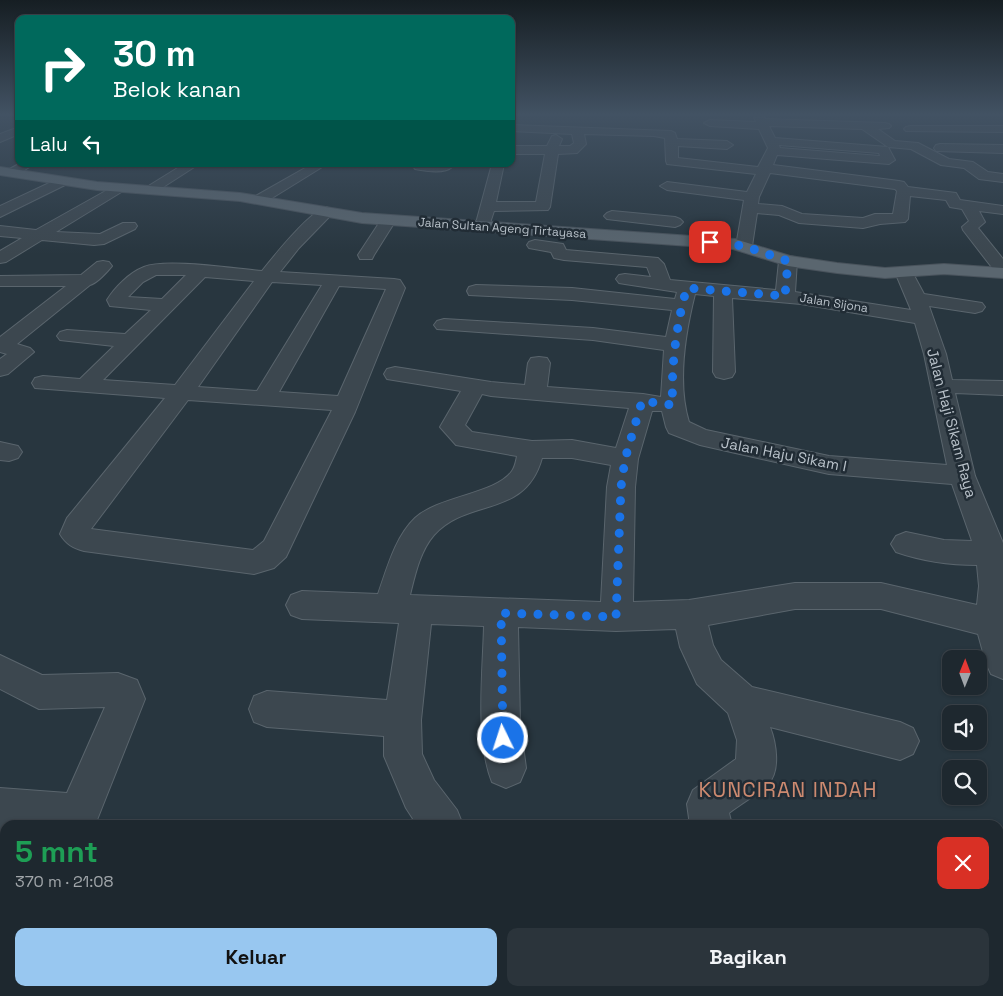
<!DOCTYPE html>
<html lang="id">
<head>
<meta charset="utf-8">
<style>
	body { margin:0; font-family:"Space Grotesk",sans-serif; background:#2b343b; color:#f1f3f6; height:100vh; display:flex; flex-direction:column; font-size:19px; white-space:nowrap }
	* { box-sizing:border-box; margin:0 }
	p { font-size:16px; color:#a1a6aa }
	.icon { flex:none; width:28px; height:28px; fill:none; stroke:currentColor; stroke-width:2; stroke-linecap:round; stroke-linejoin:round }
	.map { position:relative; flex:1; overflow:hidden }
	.drawer { position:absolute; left:0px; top:820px; width:1004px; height:176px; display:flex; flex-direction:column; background:#1e282f; border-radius:15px 15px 0 0; box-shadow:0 1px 4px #0004,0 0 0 1px #3c444b }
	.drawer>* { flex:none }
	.top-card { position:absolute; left:15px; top:15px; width:500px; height:152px; border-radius:10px; box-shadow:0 1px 4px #0004,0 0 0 1px #3c444b; background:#00695c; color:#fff; overflow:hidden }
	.needle { width:32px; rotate:1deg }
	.controls { position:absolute; left:942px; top:650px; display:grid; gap:10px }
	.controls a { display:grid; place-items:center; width:45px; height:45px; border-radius:10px; background:#1e282f; box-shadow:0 1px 4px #0004,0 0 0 1px #3c444b; font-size:25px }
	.pin { position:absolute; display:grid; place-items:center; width:42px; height:42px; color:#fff; margin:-21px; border-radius:10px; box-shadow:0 2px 8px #0006 }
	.me { position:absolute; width:55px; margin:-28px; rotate:356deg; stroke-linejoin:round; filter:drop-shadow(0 0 4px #0008) }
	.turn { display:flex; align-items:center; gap:18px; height:105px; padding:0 15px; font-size:22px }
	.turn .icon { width:65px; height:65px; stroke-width:2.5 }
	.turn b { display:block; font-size:35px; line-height:42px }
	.then { display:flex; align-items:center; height:48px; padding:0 15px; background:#0003; gap:10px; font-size:19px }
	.round { display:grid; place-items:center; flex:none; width:52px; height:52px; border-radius:10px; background:#2b343b }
	.summary { display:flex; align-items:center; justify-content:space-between; height:85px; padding:0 15px }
	h1 { font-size:30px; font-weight:600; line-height:38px; color:#1e9e55 }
	.cta { display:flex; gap:10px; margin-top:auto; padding:10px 15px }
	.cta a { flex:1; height:58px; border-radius:10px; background:#98c7f0; color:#111; font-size:20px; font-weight:600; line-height:58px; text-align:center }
	.cta a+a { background:#2b343b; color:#f1f3f6 }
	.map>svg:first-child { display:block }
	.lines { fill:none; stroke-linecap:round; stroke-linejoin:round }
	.minor-casing { stroke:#5a656d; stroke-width:2 }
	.major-casing { stroke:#49535c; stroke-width:2 }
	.minor { fill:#3c474f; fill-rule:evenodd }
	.major { fill:#5a666f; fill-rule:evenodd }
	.route { stroke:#1a73e8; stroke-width:9; stroke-dasharray:0 16.2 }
	.labels { text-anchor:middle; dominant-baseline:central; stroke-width:5; stroke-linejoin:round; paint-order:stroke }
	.far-street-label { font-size:12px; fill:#b9c2ca; stroke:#212c35 }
	.street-label { font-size:15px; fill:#b9c2ca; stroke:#212c35 }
	.near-quarter-label { font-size:21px; letter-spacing:1px; fill:#cd8a70; stroke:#212c35 }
</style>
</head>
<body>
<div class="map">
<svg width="1003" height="996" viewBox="0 0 1003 996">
	<rect width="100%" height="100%" fill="#28363f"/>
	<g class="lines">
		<defs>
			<g id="minor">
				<path d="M753,115H763L765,119L885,123L889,124L891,126L889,128L878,129L895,141L918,143L949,159L973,162L988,172L1003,174V182L979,179L964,168L941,165L911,149L888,147L862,129L769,126L775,138L888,147L895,160L889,164L777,155L773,165L899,181L904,182L908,187L956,193L960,200L1003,206V214L979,211L985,222L978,228L1003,259V275L997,274L963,230L962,227L969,221L962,209L950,207L946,200L910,196L908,219L905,222L880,224L863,228L799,223L779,215L757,213L752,246L750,250H738L736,246L744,200L667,190L660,186L667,182L747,192L756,174L667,164L666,161L665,138L654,136L584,134L586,144L577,153L558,154L550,207L548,210L494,211L489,226H479L476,223L492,164H504L496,202H536L545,154H511V146H547L552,136L556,135L562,139L559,146H570L574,143L572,134L511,131V125L671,131L675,133L677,139L727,141L733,145L727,149L678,146V158L758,167L768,148L759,129L710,126L704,123L710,120L756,122ZM779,145L879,153L880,156L780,148ZM770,173L895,189L897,191L893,214H875L863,218L802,214L782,206L758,204L759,197Z"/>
				<path d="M910,126H1003V132L906,131L904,129L906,127Z"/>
				<path d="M19,127V134L0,142V134Z"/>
				<path d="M940,144L1003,145V153L936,151L934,148L936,145Z"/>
				<path d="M19,164L33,165L16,175H6L4,172Z"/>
				<path d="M184,164H199L154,193H144L142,190Z"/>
				<path d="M312,164H327L264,203H254L252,200L254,197Z"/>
				<path d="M415,164H448L452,167C445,174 425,171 415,169L413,166Z"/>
				<path d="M62,177L67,178L69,181L67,184L0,217V206Z"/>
				<path d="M118,184L125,188L123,191L56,232L100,234L123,223H135L137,226L135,229L104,244L94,245L42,240L6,262L0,263V251L22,238L0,236V226L36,230Z"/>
				<path d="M326,207L331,209L334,212L331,215L299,248L280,272L394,279L400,280L405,288L355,412L286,557L274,568L254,574L84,551C73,548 66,544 60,534L67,518L165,398L35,388L32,383L35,378L43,376L80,379L114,346L60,340L57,336L60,332L67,330L125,334L151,310L110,306L107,300C115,287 129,273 144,267C166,258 235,269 262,271C274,256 309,212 326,207ZM156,275H186L162,299L128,297L143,282ZM205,277L254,281L175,385L103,380ZM272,282L322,285L257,391L198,387ZM339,286L386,289L338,396L279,392ZM188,400L332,410L264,541L253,550L91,529Z"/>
				<path d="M612,211L675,217L680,219L683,222L680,225L675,227L607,219L604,216L607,213Z"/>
				<path d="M388,215L393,217L396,220L374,255L372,259H360L358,255L383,217Z"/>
				<path d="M535,240L563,244L566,250L658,258L664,264L670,280L776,290L779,261L782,257L788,256L794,257L797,261L795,292L911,310L895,272L898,268L904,267L910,268L924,294L982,303L985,307L982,311L975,313L929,306L946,354L952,380L1003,381V395L955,393L975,476L1003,543V679L991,674L986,663L978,634L881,609H795L708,625L713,645L721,660L752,687L900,722L913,728L919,741L913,754L900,760L770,727C776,742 781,771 768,784C757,795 742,803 729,813L732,825H690L687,804L693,790L736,759L737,740L728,713L697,684L680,647L676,629L616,631L518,627L520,723L526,768L520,782L506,788L492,782C475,740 483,671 484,626L431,624L421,720L422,754L434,780L457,810L463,825H417L406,808L384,756V736L267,727L254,722L249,709L254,696L267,691L387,700L399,623L302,619L291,615L286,605L291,595L302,591L378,594C387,569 395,537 415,518C439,496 496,494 512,471C515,467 516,461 517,456L456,445L440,427L461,391L387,379L384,374L387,369L395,367L491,382L525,385L528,363L531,358L539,357L547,358L550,363L547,387L643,394L661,397L664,350L593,340L437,329L434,325L437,321L444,319L593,328L666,337L672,310L572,300L469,295L467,291L469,287L476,285L572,288L675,299L677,292L625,284L619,283L616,279L619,275L625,274L651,277L647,267L564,260L554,258L551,252L529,248L527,245L529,242ZM695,294L714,296L713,372L716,377L724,379L732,377L735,372L732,298L801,304L915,323L924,354L947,465L829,456L706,430L689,422C677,383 685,334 695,294ZM482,394L491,396L629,408L616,448L572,440L532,441L472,432L465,425ZM652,411H662L666,427L669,433L700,445L829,474L952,484L972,541L944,540L906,532L896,536L891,544L896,552C922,561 949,565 977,565L979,586L977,605L881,583H795L689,600L633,602L635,487L638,459ZM542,458H572L611,465L607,487L601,602L410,595C415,575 420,551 434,535C468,497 525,519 542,458Z"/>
				<path d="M103,261L109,262L112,266C107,272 97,283 90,285L17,344L30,348L34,352L8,374L0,376V359L7,354L0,352V337L66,286H0V276L81,275L97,262Z"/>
				<path d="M0,442L18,446L22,452L18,458L9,461L0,460Z"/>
				<path d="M0,655L42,675L118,673L137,680L145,699L95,825H5V830H0V788L67,793L105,707L39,709L0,689Z"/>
				<path d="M5,955V991H24L22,996H0V957Z"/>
				<path d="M170,991H219V996H169Z"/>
				<path d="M306,991H355V996H305Z"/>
				<path d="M635,991H684V996H634Z"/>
				<path d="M703,991H751L752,996H702Z"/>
			</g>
			<path id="major" d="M0,167L97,182L240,193L362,213L735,239L790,256L837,263L885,268L944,264L1003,268V278L944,274L885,278L837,273L788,266L733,249L362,223L240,201L97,190L0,175Z"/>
		</defs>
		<!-- minor casing -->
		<use href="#minor" class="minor-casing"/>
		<!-- major casing -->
		<use href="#major" class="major-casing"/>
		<!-- minor -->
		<use href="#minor" class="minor"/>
		<!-- major -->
		<use href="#major" class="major"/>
	</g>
	<!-- sky -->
	<linearGradient id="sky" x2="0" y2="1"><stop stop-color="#161e23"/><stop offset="0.45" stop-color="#425263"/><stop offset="1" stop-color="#425263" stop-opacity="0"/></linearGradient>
	<rect width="1003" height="254" fill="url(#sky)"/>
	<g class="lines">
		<!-- route -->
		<path class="route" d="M503,738L501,613L616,617L621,487L625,459L642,401L673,405C670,374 677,318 687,288L785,296L788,261L744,246L710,242"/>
	</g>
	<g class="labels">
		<!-- far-street labels -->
		<g class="far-street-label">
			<text transform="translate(502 228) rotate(4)">Jalan Sultan Ageng Tirtayasa</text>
			<text transform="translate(834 303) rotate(9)">Jalan Sijona</text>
		</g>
		<!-- street labels -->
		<g class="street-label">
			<text transform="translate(952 423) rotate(75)">Jalan Haji Sikam Raya</text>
			<text transform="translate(784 454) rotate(11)">Jalan Haju Sikam I</text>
		</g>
		<!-- near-quarter labels -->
		<g class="near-quarter-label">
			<text x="788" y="789">KUNCIRAN INDAH</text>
		</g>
	</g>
</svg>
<div class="controls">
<a><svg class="needle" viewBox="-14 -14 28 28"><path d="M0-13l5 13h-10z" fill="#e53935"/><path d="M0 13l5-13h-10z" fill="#a1a6aa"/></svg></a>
<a><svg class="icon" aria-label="sound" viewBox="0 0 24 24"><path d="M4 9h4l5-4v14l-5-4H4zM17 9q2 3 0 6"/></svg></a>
<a><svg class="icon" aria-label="search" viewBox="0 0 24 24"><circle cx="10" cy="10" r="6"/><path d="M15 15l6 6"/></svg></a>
</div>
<div class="pin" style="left:710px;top:242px;background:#d93025"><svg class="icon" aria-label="arrive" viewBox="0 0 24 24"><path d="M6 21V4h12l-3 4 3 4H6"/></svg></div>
<svg class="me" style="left:503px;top:738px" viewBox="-20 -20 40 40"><circle r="17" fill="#1a73e8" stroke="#fff" stroke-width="3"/><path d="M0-11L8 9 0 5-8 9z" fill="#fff"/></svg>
<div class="top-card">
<div class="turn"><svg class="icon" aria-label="right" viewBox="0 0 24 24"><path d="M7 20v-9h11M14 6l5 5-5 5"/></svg><div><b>30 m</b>Belok kanan</div></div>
<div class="then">Lalu<svg class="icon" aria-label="left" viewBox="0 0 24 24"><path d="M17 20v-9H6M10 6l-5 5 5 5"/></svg></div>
</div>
<section class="drawer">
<div class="summary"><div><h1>5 mnt</h1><p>370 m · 21:08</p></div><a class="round" style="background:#d93025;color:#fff"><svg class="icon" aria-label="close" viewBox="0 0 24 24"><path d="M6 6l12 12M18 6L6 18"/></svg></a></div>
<div class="cta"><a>Keluar</a><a>Bagikan</a></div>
</section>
</div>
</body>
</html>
